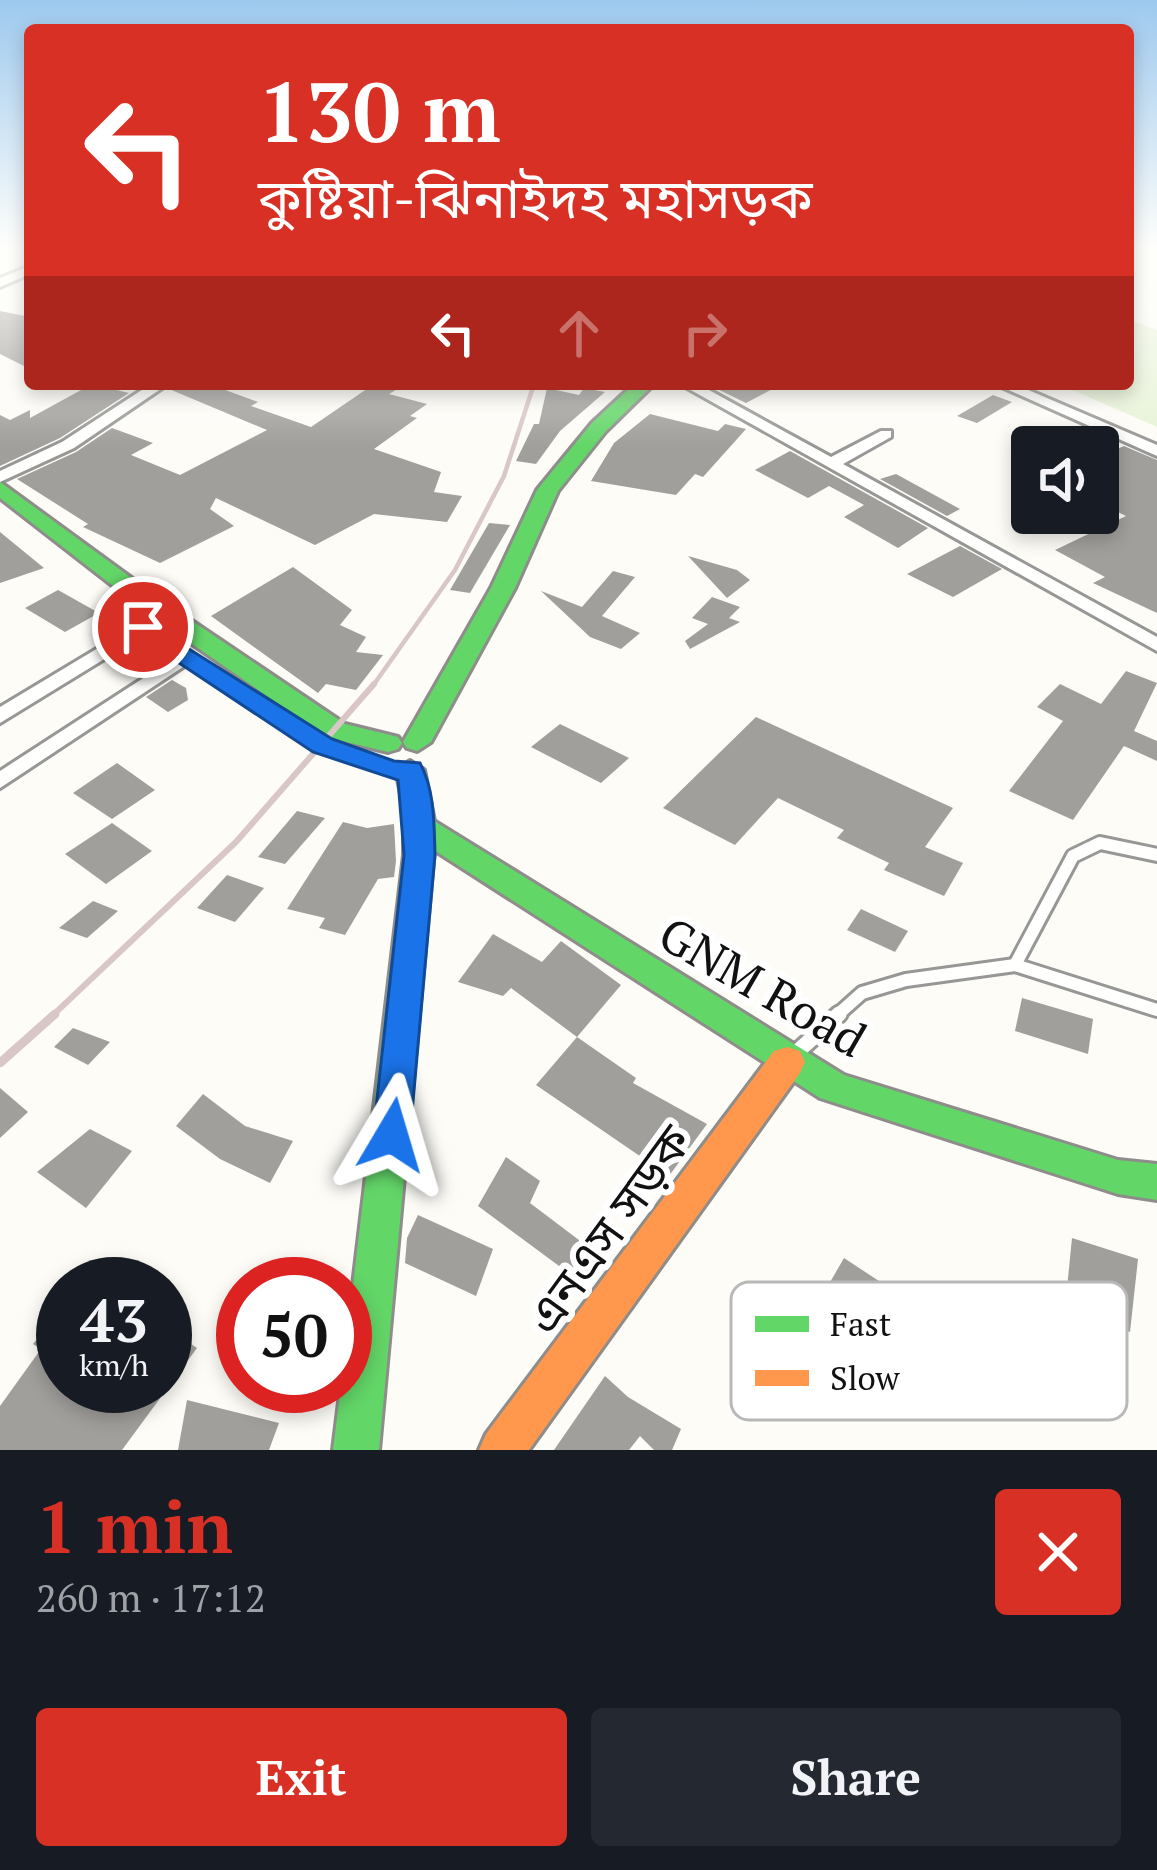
<!DOCTYPE html>
<html lang="en">
<head>
<meta charset="utf-8">
<style>
	body { margin:0; font-family:"PT Serif","Noto Sans Bengali",serif; background:#242831; color:#f1f3f6; height:100vh; display:flex; flex-direction:column; font-size:45px; white-space:nowrap }
	* { box-sizing:border-box; margin:0 }
	p { font-size:39px; color:#9ea1a6 }
	.icon { flex:none; width:66px; height:66px; fill:none; stroke:currentColor; stroke-width:2; stroke-linecap:round; stroke-linejoin:round }
	.map { position:relative; height:1450px; overflow:hidden }
	.drawer { display:flex; flex-direction:column; background:#171b24; flex:1 }
	.drawer>* { flex:none }
	.top-card { position:absolute; left:24px; top:24px; width:1110px; height:366px; border-radius:12px; box-shadow:0 6px 18px #0003; background:#d93025; color:#fff; overflow:hidden }
	.controls { position:absolute; left:1011px; top:426px; display:grid; gap:24px }
	.controls a { display:grid; place-items:center; width:108px; height:108px; border-radius:12px; background:#171b24; box-shadow:0 6px 18px #0003; font-size:60px }
	.speed { position:absolute; left:36px; top:1257px; display:flex; gap:24px; font-size:60px; font-weight:700; text-align:center }
	.speed>* { display:grid; place-content:center; width:156px; height:156px; border-radius:50%; background:#171b24; box-shadow:0 6px 18px #0003; line-height:1 }
	.speed small { font-size:30px; font-weight:400 }
	.speed .limit { border:18px solid #d22; background:#fff; color:#111 }
	.pin { position:absolute; display:grid; place-items:center; width:102px; height:102px; color:#fff; margin:-51px; border:6px solid #fff; border-radius:50%; box-shadow:0 3px 12px #0007 }
	.me { position:absolute; width:132px; margin:-66px; rotate:7deg; stroke-linejoin:round; filter:drop-shadow(0 0 9px #0008) }
	.turn { display:flex; align-items:center; gap:42px; height:252px; padding:0 36px; font-size:54px }
	.turn .icon { width:156px; height:156px; stroke-width:2.5 }
	.turn b { display:block; font-size:84px; line-height:102px }
	.lanes { display:flex; align-items:center; height:114px; padding:0 36px; background:#0003; justify-content:center; gap:60px; direction:ltr }
	.lanes .off { opacity:.35 }
	.round { display:grid; place-items:center; flex:none; width:126px; height:126px; border-radius:12px; background:#242831 }
	.overview { display:flex; align-items:center; justify-content:space-between; height:204px; padding:0 36px }
	h1 { font-size:72px; font-weight:700; line-height:90px; color:#d93025 }
	.cta { display:flex; gap:24px; margin-top:auto; padding:24px 36px }
	.cta a { flex:1; height:138px; border-radius:12px; background:#d93025; color:#fff; font-size:48px; font-weight:700; line-height:138px; text-align:center }
	.cta a+a { background:#242831; color:#f1f3f6 }
	.map>svg:first-child { display:block }
	.green { fill:#e7f3d7 }
	.building { fill:#a19f9c }
	.lines { fill:none; stroke-linecap:round; stroke-linejoin:round }
	.lane-far1-casing { stroke:#979795; stroke-width:18 }
	.lane-casing { stroke:#979795; stroke-width:21 }
	.street-casing { stroke:#979795; stroke-width:6 }
	.fast-casing { stroke:#8e8d8b; stroke-width:6 }
	.slow-casing { stroke:#8e8d8b; stroke-width:6 }
	.lane-far1 { stroke:#fffffe; stroke-width:12 }
	.lane { stroke:#fffffe; stroke-width:15 }
	.street { fill:#fffffe; fill-rule:evenodd }
	.fast { fill:#63d668; fill-rule:evenodd }
	.slow { fill:#ff974d; fill-rule:evenodd }
	.rail-far2 { stroke:#d9c6c7; stroke-width:4.5 }
	.rail-far1 { stroke:#d9c6c7; stroke-width:6 }
	.rail { stroke:#d9c6c7; stroke-width:9 }
	.route { fill:#1a73e8; stroke:#114b97; stroke-width:3 }
	.labels { text-anchor:middle; dominant-baseline:central; stroke-width:12; stroke-linejoin:round; paint-order:stroke }
	.near-street-label { font-size:48px; fill:#111; stroke:#fff }
	.key { fill:#fff; stroke:#b8b8b8; stroke-width:3 }
	.key-label { font-size:33px; fill:#111 }
</style>
</head>
<body>
<div class="map">
<svg width="1157" height="1450" viewBox="0 0 1157 1450">
	<rect width="100%" height="100%" fill="#fdfcf7"/>
	<!-- green -->
	<path class="green" d="M1128,319L1157,330V427L1059,384H1128Z"/>
	<!-- building -->
	<g class="building">
		<path d="M0,311L30,317V369L0,354Z"/>
		<path d="M92,384L129,393L60,438L0,466V415L10,420L30,410V418Z"/>
		<path d="M172,384H209L258,402L251,406L311,427L374,384H406L389,394L427,404L410,416L417,418L374,449L441,472L434,492L462,496L447,522L374,514L315,545L216,498L210,509L234,526L160,563L83,527L88,524L17,479L76,452L112,428L153,443L131,455L180,475L267,430L169,389Z"/>
		<path d="M707,384H782L746,403Z"/>
		<path d="M547,388L579,395L584,388L605,392L560,431L536,464L516,461L534,424H539Z"/>
		<path d="M993,395L1012,402L977,423L957,416Z"/>
		<path d="M650,414L718,431L725,424L746,429L703,477L695,474L676,495L591,481L614,443Z"/>
		<path d="M1124,446L1157,460V613L1093,583L1105,577L1055,550L1126,516L1098,502V457Z"/>
		<path d="M790,451L928,528L898,548L844,517L864,505L829,486L808,498L755,470Z"/>
		<path d="M896,474L960,509L947,516L880,479Z"/>
		<path d="M489,523L510,525L470,593L450,590Z"/>
		<path d="M0,532L44,568L0,583Z"/>
		<path d="M960,546L1002,569L953,597L907,574Z"/>
		<path d="M688,556L737,570L750,580L727,598Z"/>
		<path d="M293,567L352,610L340,625L366,637L356,652L383,655L356,690L326,684L318,693L211,616Z"/>
		<path d="M613,571L635,577L602,616L640,633L621,649L590,637L541,591L582,607Z"/>
		<path d="M58,590L99,613L65,632L25,608Z"/>
		<path d="M712,597L740,607L729,618L740,622L690,649L685,641L708,624L692,618Z"/>
		<path d="M1126,671L1157,683L1134,731L1157,741V761L1124,746L1073,820L1009,791L1063,721L1037,707L1060,684L1101,704Z"/>
		<path d="M172,680L186,688L188,700L168,712L146,697Z"/>
		<path d="M756,717L953,808L925,847L963,863L944,896L884,870L889,863L837,838L844,830L778,798L735,845L663,808Z"/>
		<path d="M560,724L629,758L601,783L531,747Z"/>
		<path d="M117,763L155,790L112,819L73,793Z"/>
		<path d="M297,811L325,818L285,864L258,857Z"/>
		<path d="M343,822L367,828L394,824L396,861L394,877L378,879L345,935L319,928L325,918L287,909Z"/>
		<path d="M112,823L152,851L106,884L65,854Z"/>
		<path d="M227,875L264,888L235,922L197,908Z"/>
		<path d="M93,901L118,911L87,938L59,928Z"/>
		<path d="M861,909L908,931L895,952L847,930Z"/>
		<path d="M493,934L542,962L561,941L621,985L577,1037L511,988L503,996L458,982Z"/>
		<path d="M1022,998L1093,1019L1088,1054L1015,1031Z"/>
		<path d="M73,1028L110,1042L88,1065L54,1047Z"/>
		<path d="M577,1037L636,1078L633,1083L707,1124L669,1176L536,1085Z"/>
		<path d="M0,1088L28,1112L0,1138Z"/>
		<path d="M203,1094L245,1126L293,1141L270,1183L220,1159L176,1126Z"/>
		<path d="M90,1129L132,1151L86,1208L37,1172Z"/>
		<path d="M506,1157L540,1181L530,1203L600,1256L582,1283L478,1206Z"/>
		<path d="M418,1215L493,1249L476,1296L405,1263L407,1238Z"/>
		<path d="M1072,1238L1138,1259L1130,1332L1065,1308Z"/>
		<path d="M844,1258L882,1283L823,1406L776,1376Z"/>
		<path d="M63,1309V1386H165V1327L197,1348L122,1450H0V1406L41,1349L33,1344Z"/>
		<path d="M605,1376L628,1397L681,1429L672,1450H654L640,1436L629,1450H554Z"/>
		<path d="M187,1400L279,1423L269,1450H178Z"/>
	</g>
	<g class="lines">
		<defs>
			<g id="lane-far1">
				<path d="M1015,965L1073,856L1100,843L1157,855"/>
				<path d="M835,1017L862,993L906,980L1015,965L1157,1010"/>
			</g>
			<path id="lane" d="M797,1052L839,1014"/>
			<g id="street">
				<path d="M30,266V274L0,287V278Z"/>
				<path d="M151,384H168L74,448L0,482V471L62,442Z"/>
				<path d="M680,384H698L831,457L881,431H891V437L843,464L1157,637V651Z"/>
				<path d="M995,384H1014L1157,445V456Z"/>
				<path d="M143,621L150,623L153,627L150,631L0,723V707Z"/>
				<path d="M185,651L195,657L192,661L0,788V771Z"/>
			</g>
			<g id="fast">
				<path d="M634,384H654L606,431L558,491L515,588L431,742L417,751L407,748L403,742L491,588L537,490L592,423Z"/>
				<path d="M0,482L167,604L345,724L398,737L402,743L398,749L388,752L326,737L149,614L0,498Z"/>
				<path d="M410,761L424,770L434,821L844,1075L1118,1160L1157,1164V1200L1118,1194L820,1098L434,850L379,1450H333L341,1386H345V1353L404,855V808L396,770Z"/>
			</g>
			<path id="slow" d="M787,1047L800,1051L805,1062L800,1073L529,1450H479L486,1434L774,1051Z"/>
		</defs>
		<!-- lane-far1 casing -->
		<use href="#lane-far1" class="lane-far1-casing"/>
		<!-- lane casing -->
		<use href="#lane" class="lane-casing"/>
		<!-- street casing -->
		<use href="#street" class="street-casing"/>
		<!-- fast casing -->
		<use href="#fast" class="fast-casing"/>
		<!-- slow casing -->
		<use href="#slow" class="slow-casing"/>
		<!-- lane-far1 -->
		<use href="#lane-far1" class="lane-far1"/>
		<!-- lane -->
		<use href="#lane" class="lane"/>
		<!-- street -->
		<use href="#street" class="street"/>
		<!-- fast -->
		<use href="#fast" class="fast"/>
		<!-- slow -->
		<use href="#slow" class="slow"/>
		<!-- rail-far2 -->
		<path class="rail-far2" d="M372,687L455,570L504,476L534,384"/>
		<!-- rail-far1 -->
		<path class="rail-far1" d="M51,1017L236,842L374,684"/>
		<!-- rail -->
		<path class="rail" d="M0,1063L55,1014"/>
	</g>
	<!-- sky -->
	<linearGradient id="sky" x2="0" y2="1"><stop stop-color="#9dc9ee"/><stop offset="0.55" stop-color="#fefefb"/><stop offset="1" stop-color="#fefefb" stop-opacity="0"/></linearGradient>
	<rect width="1157" height="447" fill="url(#sky)"/>
	<!-- route -->
	<path class="route" d="M143,620L332,739L394,761L420,763C435,791 434,824 435,855L410,1135L405,1146L392,1151L378,1146L373,1135L404,855L398,780L313,752L134,633L131,627Z"/>
	<g class="labels">
		<!-- near-street labels -->
		<g class="near-street-label">
			<text transform="translate(763 986) rotate(30)">GNM Road</text>
			<text transform="translate(608 1229) rotate(-54)">এনএস সড়ক</text>
		</g>
	</g>
	<!-- legend -->
	<rect x="731" y="1282" width="396" height="138" rx="18" class="key"/>
	<rect x="755" y="1316" width="54" height="16" fill="#63d668"/>
	<rect x="755" y="1370" width="54" height="16" fill="#ff974d"/>
	<g class="key-label">
		<text x="830" y="1336">Fast</text>
		<text x="830" y="1390">Slow</text>
	</g>
</svg>
<div class="controls">
<a><svg class="icon" aria-label="sound" viewBox="0 0 24 24"><path d="M4 9h4l5-4v14l-5-4H4zM17 9q2 3 0 6"/></svg></a>
</div>
<div class="speed"><div>43<small>km/h</small></div><div class="limit">50</div></div>
<div class="pin" style="left:143px;top:627px;background:#d93025"><svg class="icon" aria-label="arrive" viewBox="0 0 24 24"><path d="M6 21V4h12l-3 4 3 4H6"/></svg></div>
<svg class="me" style="left:392px;top:1135px" viewBox="-20 -20 40 40"><path d="M0-17L14 15 0 8-14 15z" fill="#1a73e8" stroke="#fff" stroke-width="4"/></svg>
<div class="top-card">
<div class="turn"><svg class="icon" aria-label="left" viewBox="0 0 24 24"><path d="M17 20v-9H6M10 6l-5 5 5 5"/></svg><div><b>130 m</b>কুষ্টিয়া-ঝিনাইদহ মহাসড়ক</div></div>
<div class="lanes"><svg class="icon" aria-label="left" viewBox="0 0 24 24"><path d="M17 20v-9H6M10 6l-5 5 5 5"/></svg><svg class="icon off" aria-label="ahead" viewBox="0 0 24 24"><path d="M12 20V5M6 11l6-6 6 6"/></svg><svg class="icon off" aria-label="right" viewBox="0 0 24 24"><path d="M7 20v-9h11M14 6l5 5-5 5"/></svg></div>
</div>
</div>
<section class="drawer">
<div class="overview"><div><h1>1 min</h1><p>260 m · 17:12</p></div><a class="round" style="background:#d93025;color:#fff"><svg class="icon" aria-label="close" viewBox="0 0 24 24"><path d="M6 6l12 12M18 6L6 18"/></svg></a></div>
<div class="cta"><a>Exit</a><a>Share</a></div>
</section>
</body>
</html>
